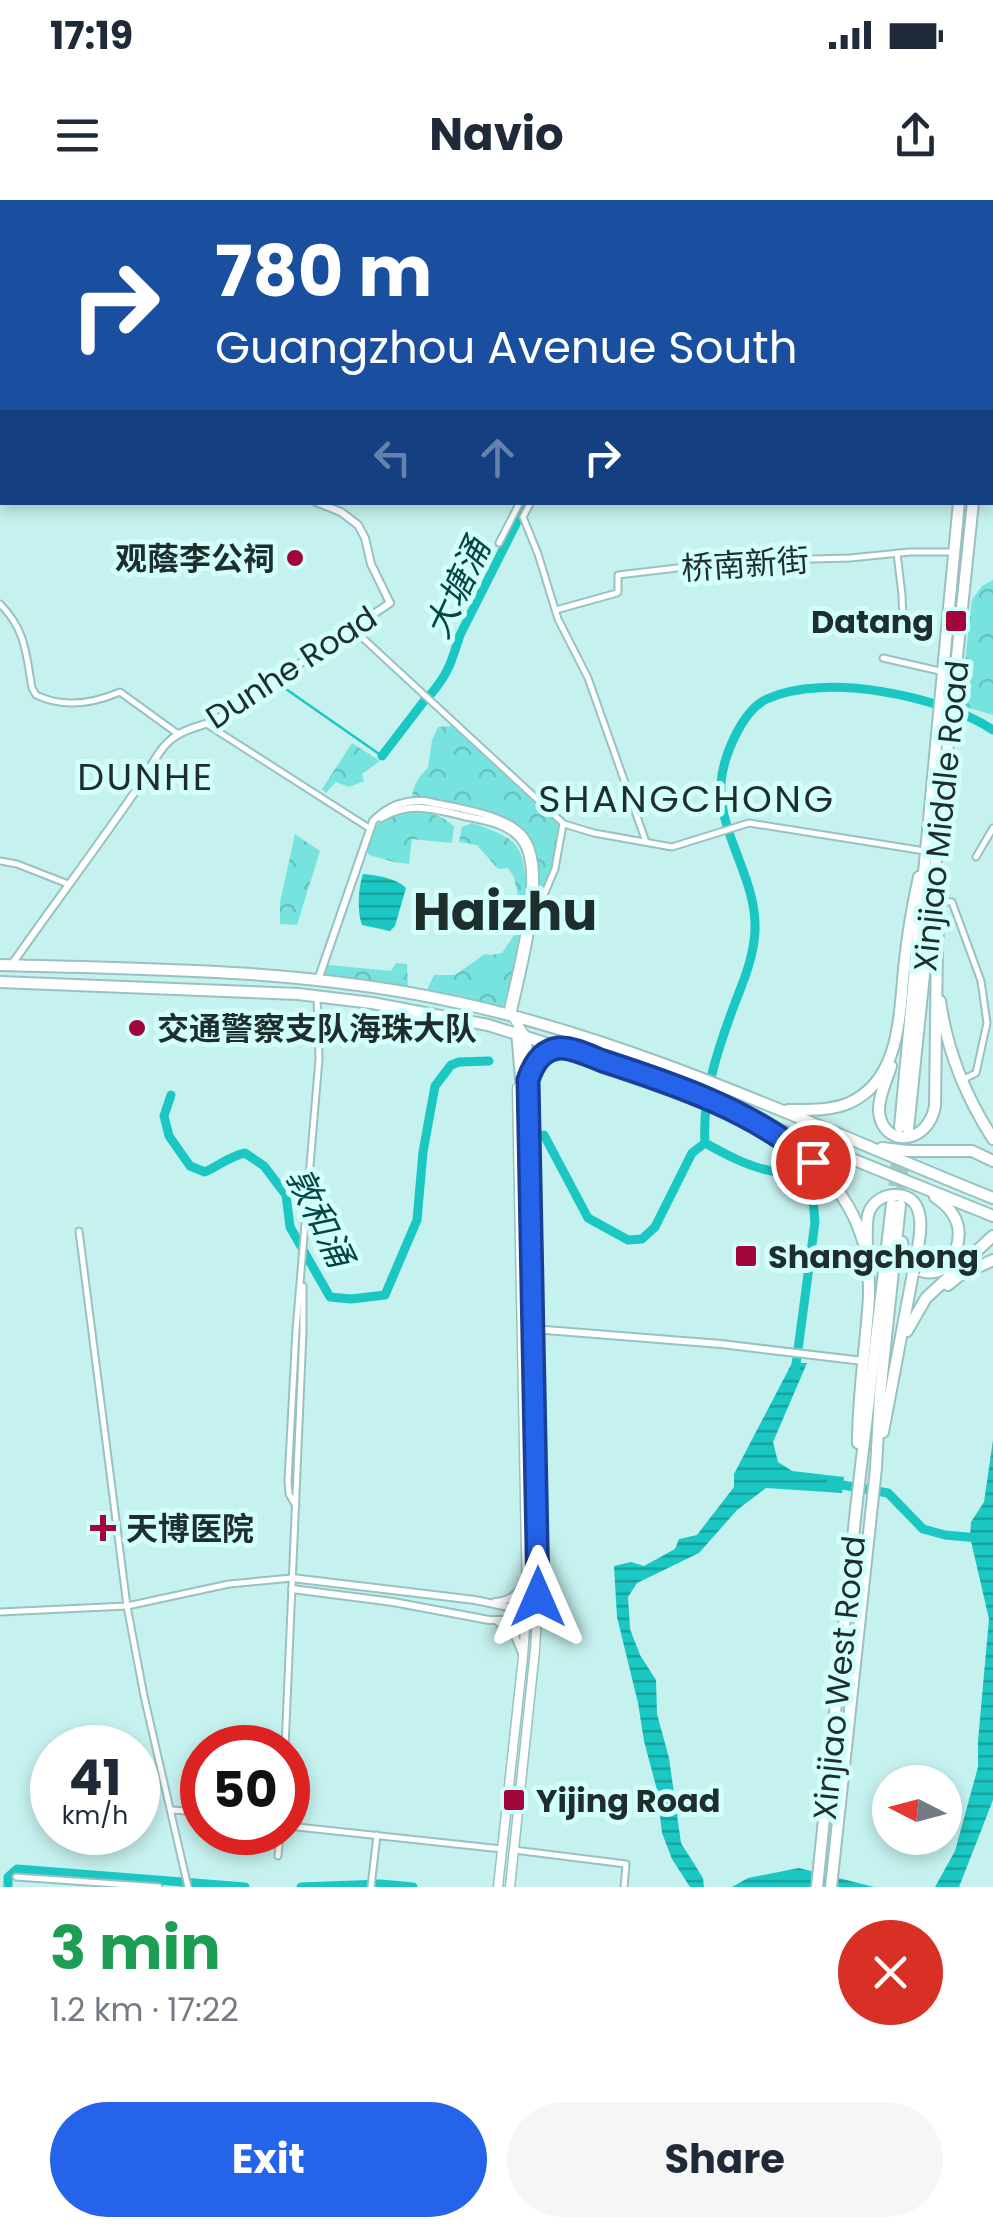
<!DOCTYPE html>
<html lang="en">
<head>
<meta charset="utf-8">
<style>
	body { margin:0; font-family:Poppins,"Noto Sans SC",sans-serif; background:#f6f6f7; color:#1f2937; height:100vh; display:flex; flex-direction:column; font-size:38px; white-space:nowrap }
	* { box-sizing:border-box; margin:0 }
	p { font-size:32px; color:#747a83 }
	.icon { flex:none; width:55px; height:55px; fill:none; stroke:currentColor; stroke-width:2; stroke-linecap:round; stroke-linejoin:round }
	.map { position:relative; height:1687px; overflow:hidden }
	.side { display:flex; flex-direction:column; background:#fff; flex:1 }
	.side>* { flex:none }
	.hud { position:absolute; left:0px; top:0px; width:995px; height:305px; box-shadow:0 5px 15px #0003; background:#1a4fa0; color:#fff; overflow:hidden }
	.needle { width:65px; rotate:276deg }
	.controls { position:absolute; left:872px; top:1565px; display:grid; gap:20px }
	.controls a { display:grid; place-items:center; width:90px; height:90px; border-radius:50%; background:#fff; box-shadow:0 5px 15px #0003; font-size:50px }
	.speed { position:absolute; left:30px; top:1525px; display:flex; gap:20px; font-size:50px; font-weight:700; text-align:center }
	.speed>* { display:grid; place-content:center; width:130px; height:130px; border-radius:50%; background:#fff; box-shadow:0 5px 15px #0003; line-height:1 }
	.speed small { font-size:25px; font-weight:400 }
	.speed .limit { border:15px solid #d22; background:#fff; color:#111 }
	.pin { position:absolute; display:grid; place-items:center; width:85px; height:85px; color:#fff; margin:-42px; border:5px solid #fff; border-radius:50%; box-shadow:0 2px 10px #0007 }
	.me { position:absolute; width:110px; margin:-55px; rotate:0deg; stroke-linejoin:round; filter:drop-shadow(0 0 8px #0008) }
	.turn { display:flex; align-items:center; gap:35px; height:210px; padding:0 50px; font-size:45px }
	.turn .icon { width:130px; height:130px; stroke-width:2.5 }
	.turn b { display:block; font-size:70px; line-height:85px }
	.lanes { display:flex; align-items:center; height:95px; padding:0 50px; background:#0003; justify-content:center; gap:50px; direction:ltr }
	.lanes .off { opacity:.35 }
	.round { display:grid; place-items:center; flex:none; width:105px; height:105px; border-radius:52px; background:#f6f6f7 }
	.summary { display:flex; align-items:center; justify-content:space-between; height:170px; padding:0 50px }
	h1 { font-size:60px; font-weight:700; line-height:75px; color:#1e9e55 }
	.action { display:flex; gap:20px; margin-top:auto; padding:20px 50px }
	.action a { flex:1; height:115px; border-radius:60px; background:#2563eb; color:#fff; font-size:40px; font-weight:700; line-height:115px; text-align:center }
	.action a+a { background:#f6f6f7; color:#1f2937 }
	.status { display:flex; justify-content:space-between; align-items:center; height:70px; padding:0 50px; background:#fff; direction:ltr }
	.status svg { height:28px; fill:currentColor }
	header { display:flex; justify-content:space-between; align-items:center; height:130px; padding:0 50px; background:#fff; font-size:45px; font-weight:700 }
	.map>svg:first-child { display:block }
	.forest { fill:url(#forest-crowns) }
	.water { fill:url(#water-rules) }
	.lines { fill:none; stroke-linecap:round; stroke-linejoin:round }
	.stream { stroke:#1bc7c3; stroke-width:2.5 }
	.river { stroke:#1bc7c3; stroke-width:9 }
	.trunk-tunnel { stroke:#a3cac7; stroke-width:10; stroke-dasharray:10 5; stroke-linecap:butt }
	.minor-casing { stroke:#98c2c0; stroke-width:9 }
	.tertiary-casing { stroke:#98c2c0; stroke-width:10 }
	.secondary-casing { stroke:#98c2c0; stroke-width:11 }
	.trunk-casing { stroke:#98c2c0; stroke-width:14 }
	.minor { stroke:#fff; stroke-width:5 }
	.tertiary { stroke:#fff; stroke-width:6 }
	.secondary { stroke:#fff; stroke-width:8 }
	.trunk { stroke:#fff; stroke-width:10 }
	.trunk-bridge-casing { stroke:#98c2c0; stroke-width:14; stroke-linecap:butt }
	.trunk-bridge { stroke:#fff; stroke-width:10 }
	.route-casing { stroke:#184099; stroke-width:25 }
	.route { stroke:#2563eb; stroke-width:18 }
	.poi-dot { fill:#a3063b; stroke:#d2fefc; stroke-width:4 }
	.labels { text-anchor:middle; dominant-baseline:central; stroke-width:10; stroke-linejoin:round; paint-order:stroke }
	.poi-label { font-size:32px; font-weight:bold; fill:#1d2e2d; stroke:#d2fefc; text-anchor:start }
	.street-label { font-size:32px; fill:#1d2e2d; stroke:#d2fefc }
	.water-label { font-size:35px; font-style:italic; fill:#004746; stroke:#d2fefc }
	.quarter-label { font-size:38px; letter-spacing:2.5px; fill:#1d2e2d; stroke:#d2fefc }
	.town-label { font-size:52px; font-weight:bold; fill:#1d2e2d; stroke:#d2fefc }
</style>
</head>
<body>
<div class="status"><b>17:19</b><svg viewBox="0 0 49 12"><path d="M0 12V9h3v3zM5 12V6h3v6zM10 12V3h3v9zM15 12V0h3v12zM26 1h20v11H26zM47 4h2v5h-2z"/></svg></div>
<header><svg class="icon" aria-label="menu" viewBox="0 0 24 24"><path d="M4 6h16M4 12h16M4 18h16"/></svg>Navio<svg class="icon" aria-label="share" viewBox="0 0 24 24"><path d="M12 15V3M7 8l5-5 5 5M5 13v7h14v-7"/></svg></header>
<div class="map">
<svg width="993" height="1687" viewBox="0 0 993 1687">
	<defs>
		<pattern id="forest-crowns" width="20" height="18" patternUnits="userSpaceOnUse" patternTransform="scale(2.5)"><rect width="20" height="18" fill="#77e3df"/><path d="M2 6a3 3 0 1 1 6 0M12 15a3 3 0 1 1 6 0" fill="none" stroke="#66c3c0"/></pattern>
		<pattern id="water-rules" width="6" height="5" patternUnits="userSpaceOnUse" patternTransform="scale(2.5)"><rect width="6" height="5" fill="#1bc7c3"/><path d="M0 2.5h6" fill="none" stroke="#17a29f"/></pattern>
	</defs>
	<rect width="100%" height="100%" fill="#c5f1ee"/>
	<!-- forest -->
	<g class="forest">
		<path d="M993,380V515L960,505L972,400L982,386Z"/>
		<path d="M452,526L559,625C564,656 544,691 532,719C537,695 541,663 531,640C519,613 439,600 412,598C413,585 419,576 428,568L432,540L438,527Z"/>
		<path d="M352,543L380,561L362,574L364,581L349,587L336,582L326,593L322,589Z"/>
		<path d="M410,611C428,611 439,614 454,626L452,643L412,639L409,664L394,662L369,655L365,647C375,621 384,617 410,611Z"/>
		<path d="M472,623C527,642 521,646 528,700L519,702L514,677L508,668L498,669L477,645L459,642L462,627Z"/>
		<path d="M295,634L320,651L297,725L280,724V702Z"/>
		<path d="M521,725L507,800L501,809L426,792L434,775H455L485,754L491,755L502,753Z"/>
		<path d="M396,763L407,764L408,790L321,778L326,766L329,765L391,771Z"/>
	</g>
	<!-- water -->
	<g class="water">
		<path d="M363,674C376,675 396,678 406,688L395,726L390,731L362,725C357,712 358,688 363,674Z"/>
		<path d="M792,1163H807L773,1242L778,1262L792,1271L844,1277L842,1293L766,1288L737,1310L699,1353L637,1383L628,1397L630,1429L640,1455L656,1480L657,1514L669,1558L681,1643L703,1678L704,1687H690L672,1659L662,1633L657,1590L644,1541L638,1503L617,1417L614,1366L631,1362L644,1366L675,1349L679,1339L697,1335L734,1287V1274Z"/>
		<path d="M993,1240V1600L959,1687H935L955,1651L978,1567V1541L989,1419L970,1337L971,1322L984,1302Z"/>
		<path d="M799,1668L874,1687H732L748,1678Z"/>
	</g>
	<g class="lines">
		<!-- stream -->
		<g class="stream">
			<path d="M791,0L804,2"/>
			<path d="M876,0L885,2"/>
			<path d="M841,2L850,0"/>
			<path d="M283,487L382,556"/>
		</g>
		<!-- river -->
		<g class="river">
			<path d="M992,296H993"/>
			<path d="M431,494C450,471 451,462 460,435L527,302"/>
			<path d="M382,556L424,501"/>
			<path d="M171,895L164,916L169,936L190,966L205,972C220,965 230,956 245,953L264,966L286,995L290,1027L330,1097L351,1099L385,1095L417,1020L423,952L435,886L451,865L459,862L489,861"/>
			<path d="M544,935L588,1018L628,1040L642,1039L655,1027L692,953L705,943"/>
			<path d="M795,1172L815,1022L812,989C794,971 790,976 767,970C745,965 725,954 705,943C702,895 718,848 735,803C744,780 754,756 755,730C757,678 718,634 721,583C723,557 742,510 767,499C824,472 942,496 993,530"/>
			<path d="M831,1283L888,1293L923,1329L945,1335L978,1338"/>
			<path d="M8,1687V1677L17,1669L245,1687"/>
			<path d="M301,1687L381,1684L413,1687"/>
		</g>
		<!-- trunk-tunnel -->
		<g class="trunk-tunnel">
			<path d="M892,1001L899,928"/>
			<path d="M900,1004L907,931"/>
		</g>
		<defs>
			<g id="minor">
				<path d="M0,272L2,265"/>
				<path d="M531,302L523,317L538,354L558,419L588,478L646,642"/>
				<path d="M499,343L520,302"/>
				<path d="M0,404C26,430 26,454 32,488L36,495C63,508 92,504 120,492L178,534"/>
				<path d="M556,410L617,393L618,392V375L694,366L773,360L850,358L910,352H955"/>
				<path d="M877,427L903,422L902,395L897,353"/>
				<path d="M353,429L564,624L594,633L672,647L749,623L925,651"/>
				<path d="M883,458L944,472"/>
				<path d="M208,525L369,628"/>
				<path d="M976,657L993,628"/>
				<path d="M0,661L17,664L68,684"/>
				<path d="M939,701L952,702L981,781L987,823L976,873L962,880"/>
				<path d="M534,718L555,669L563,624"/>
				<path d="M79,1031L127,1406L144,1496L188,1687"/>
				<path d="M296,1306L289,1294L288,1281L296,1130L319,859L317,797"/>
				<path d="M0,1412L127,1406L229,1384L292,1378"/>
				<path d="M285,1548L303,1132V1086"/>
				<path d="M171,1610L202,1612"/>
				<path d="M288,1626L502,1649"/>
				<path d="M514,1650L626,1664L624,1687"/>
				<path d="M278,1656L280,1632"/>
				<path d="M16,1677L159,1687"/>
				<path d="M371,1687L377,1635"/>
			</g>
			<g id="tertiary">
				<path d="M413,0L414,2"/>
				<path d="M161,2L162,0"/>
				<path d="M168,2V0"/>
				<path d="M574,2V0"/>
				<path d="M750,2V0"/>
				<path d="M756,2L757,0"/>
				<path d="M0,148L2,150"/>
				<path d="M381,618C410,601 433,609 464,616C482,620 507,623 520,639C546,670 515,775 507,814"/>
				<path d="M12,764C54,704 98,646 139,586C150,570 159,546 176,536C188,527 206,526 219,518L390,403L371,364L365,338L358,325L341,312L316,302"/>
				<path d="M318,780L373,621C388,606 403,600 424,601C452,607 501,613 521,633C554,664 520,775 512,816"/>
				<path d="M533,1129L721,1144L863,1161"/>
				<path d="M292,1378L475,1400L527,1411L538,1416"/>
				<path d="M292,1389L393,1402L489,1420H527"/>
				<path d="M495,1402C512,1401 519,1393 525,1378"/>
				<path d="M497,1421L514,1434L522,1453"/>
			</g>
			<g id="secondary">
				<path d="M512,816L527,838L529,917"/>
				<path d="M498,1687L523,1457L527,1400L517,888"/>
				<path d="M510,1687L535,1450L538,1397L530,936"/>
			</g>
			<g id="trunk">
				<path d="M992,2L993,0"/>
				<path d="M992,118L993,114"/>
				<path d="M937,749L940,691"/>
				<path d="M0,765C153,769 310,769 460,803C645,844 818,928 993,998"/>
				<path d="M0,782L298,794L372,803L488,825L637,872L993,1016"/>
				<path d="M940,801C947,851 966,897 993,939"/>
				<path d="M517,831L523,902L530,940"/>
				<path d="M891,866C887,880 878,897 879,912C883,948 928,945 935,906L937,743"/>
				<path d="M528,879C534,862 542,851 561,848"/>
				<path d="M788,910C808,910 830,911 849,903C903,879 899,809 905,760C908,732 913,704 919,677"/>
				<path d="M761,925C807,954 847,986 863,1041"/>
				<path d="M900,927L959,302"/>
				<path d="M908,929L973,302"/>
				<path d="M882,948L908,951H972L993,961"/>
				<path d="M902,1042L905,1060C919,1074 933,1077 949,1065C965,1037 962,1015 935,997"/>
				<path d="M948,1085L959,1076L993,1060"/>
				<path d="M907,1131L926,1098L993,1036"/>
				<path d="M883,1232L913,1073"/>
				<path d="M858,1243C858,1194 866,1146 869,1097C870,1076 863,1027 869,1012C873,1002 882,996 893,995C931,993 920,1040 915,1062"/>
				<path d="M817,1687L856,1309L892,1004"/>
				<path d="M831,1687L876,1268L880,1194L900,1005"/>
			</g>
		</defs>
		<!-- minor casing -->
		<use href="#minor" class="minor-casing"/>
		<!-- tertiary casing -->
		<use href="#tertiary" class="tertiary-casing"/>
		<!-- secondary casing -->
		<use href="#secondary" class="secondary-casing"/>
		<!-- trunk casing -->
		<use href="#trunk" class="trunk-casing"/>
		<!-- minor -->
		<use href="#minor" class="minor"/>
		<!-- tertiary -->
		<use href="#tertiary" class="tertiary"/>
		<!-- secondary -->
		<use href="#secondary" class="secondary"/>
		<!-- trunk -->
		<use href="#trunk" class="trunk"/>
		<defs>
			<path id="trunk-bridge" d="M913,1073L915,1062"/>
		</defs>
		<!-- trunk-bridge casing -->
		<use href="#trunk-bridge" class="trunk-bridge-casing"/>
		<!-- trunk-bridge -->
		<use href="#trunk-bridge" class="trunk-bridge"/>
	</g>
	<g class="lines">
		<defs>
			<path id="route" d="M538,1397L528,880C533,865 541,850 559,848C572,847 590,856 603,861C677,885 753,911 813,962"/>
		</defs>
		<!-- route casing -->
		<use href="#route" class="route-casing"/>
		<!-- route -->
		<use href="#route" class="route"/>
	</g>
	<!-- markers -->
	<g class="poi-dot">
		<circle cx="295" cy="358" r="10"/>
		<rect x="944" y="409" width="24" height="24" rx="5"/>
		<circle cx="137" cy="828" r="10"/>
		<rect x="734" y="1044" width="24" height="24" rx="5"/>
		<path d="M98 1313h10v10h10v10h-10v10h-10v-10h-10v-10h10z"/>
		<rect x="502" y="1588" width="24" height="24" rx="5"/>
	</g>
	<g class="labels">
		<!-- poi labels -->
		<g class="poi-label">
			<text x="275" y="358" text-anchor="end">观蔭李公祠</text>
			<text x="934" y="421" text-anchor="end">Datang</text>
			<text x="157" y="828">交通警察支队海珠大队</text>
			<text x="768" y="1056">Shangchong</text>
			<text x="126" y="1328">天博医院</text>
			<text x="536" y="1600">Yijing Road</text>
		</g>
		<!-- street labels -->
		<g class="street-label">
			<text transform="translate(745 364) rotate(-4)">桥南新街</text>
			<text transform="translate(291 467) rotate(-33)">Dunhe Road</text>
			<text transform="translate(941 616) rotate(-84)">Xinjiao Middle Road</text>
			<text transform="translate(839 1478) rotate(-84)">Xinjiao West Road</text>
		</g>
		<!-- water labels -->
		<g class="water-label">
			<text transform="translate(457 388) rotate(-65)">大塘涌</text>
			<text transform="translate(320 1017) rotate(64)">敦和涌</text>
		</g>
		<!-- quarter labels -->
		<g class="quarter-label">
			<text x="146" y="576">DUNHE</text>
			<text x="687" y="598">SHANGCHONG</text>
		</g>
		<!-- town labels -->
		<g class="town-label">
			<text x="505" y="711">Haizhu</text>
		</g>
	</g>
</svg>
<div class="controls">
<a><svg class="needle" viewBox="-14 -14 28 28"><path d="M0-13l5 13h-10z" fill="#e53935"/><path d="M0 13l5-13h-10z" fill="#747a83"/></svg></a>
</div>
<div class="speed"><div>41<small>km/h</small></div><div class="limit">50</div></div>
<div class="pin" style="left:813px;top:962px;background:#d93025"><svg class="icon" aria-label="arrive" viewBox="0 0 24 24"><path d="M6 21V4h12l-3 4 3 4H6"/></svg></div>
<svg class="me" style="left:538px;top:1397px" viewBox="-20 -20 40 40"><path d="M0-17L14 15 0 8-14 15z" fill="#2563eb" stroke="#fff" stroke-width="4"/></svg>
<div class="hud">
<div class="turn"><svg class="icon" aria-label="right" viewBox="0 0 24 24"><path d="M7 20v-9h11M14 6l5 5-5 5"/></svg><div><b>780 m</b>Guangzhou Avenue South</div></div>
<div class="lanes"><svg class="icon off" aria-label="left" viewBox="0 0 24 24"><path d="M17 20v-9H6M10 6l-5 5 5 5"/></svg><svg class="icon off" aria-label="ahead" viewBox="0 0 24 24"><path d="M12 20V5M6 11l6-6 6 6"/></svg><svg class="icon" aria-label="right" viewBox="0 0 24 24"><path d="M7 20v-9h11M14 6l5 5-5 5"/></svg></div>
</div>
</div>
<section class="side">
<div class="summary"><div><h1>3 min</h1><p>1.2 km · 17:22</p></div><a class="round" style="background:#d93025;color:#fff"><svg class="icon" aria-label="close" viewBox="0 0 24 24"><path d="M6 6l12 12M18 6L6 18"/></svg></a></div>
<div class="action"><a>Exit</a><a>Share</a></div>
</section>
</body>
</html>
